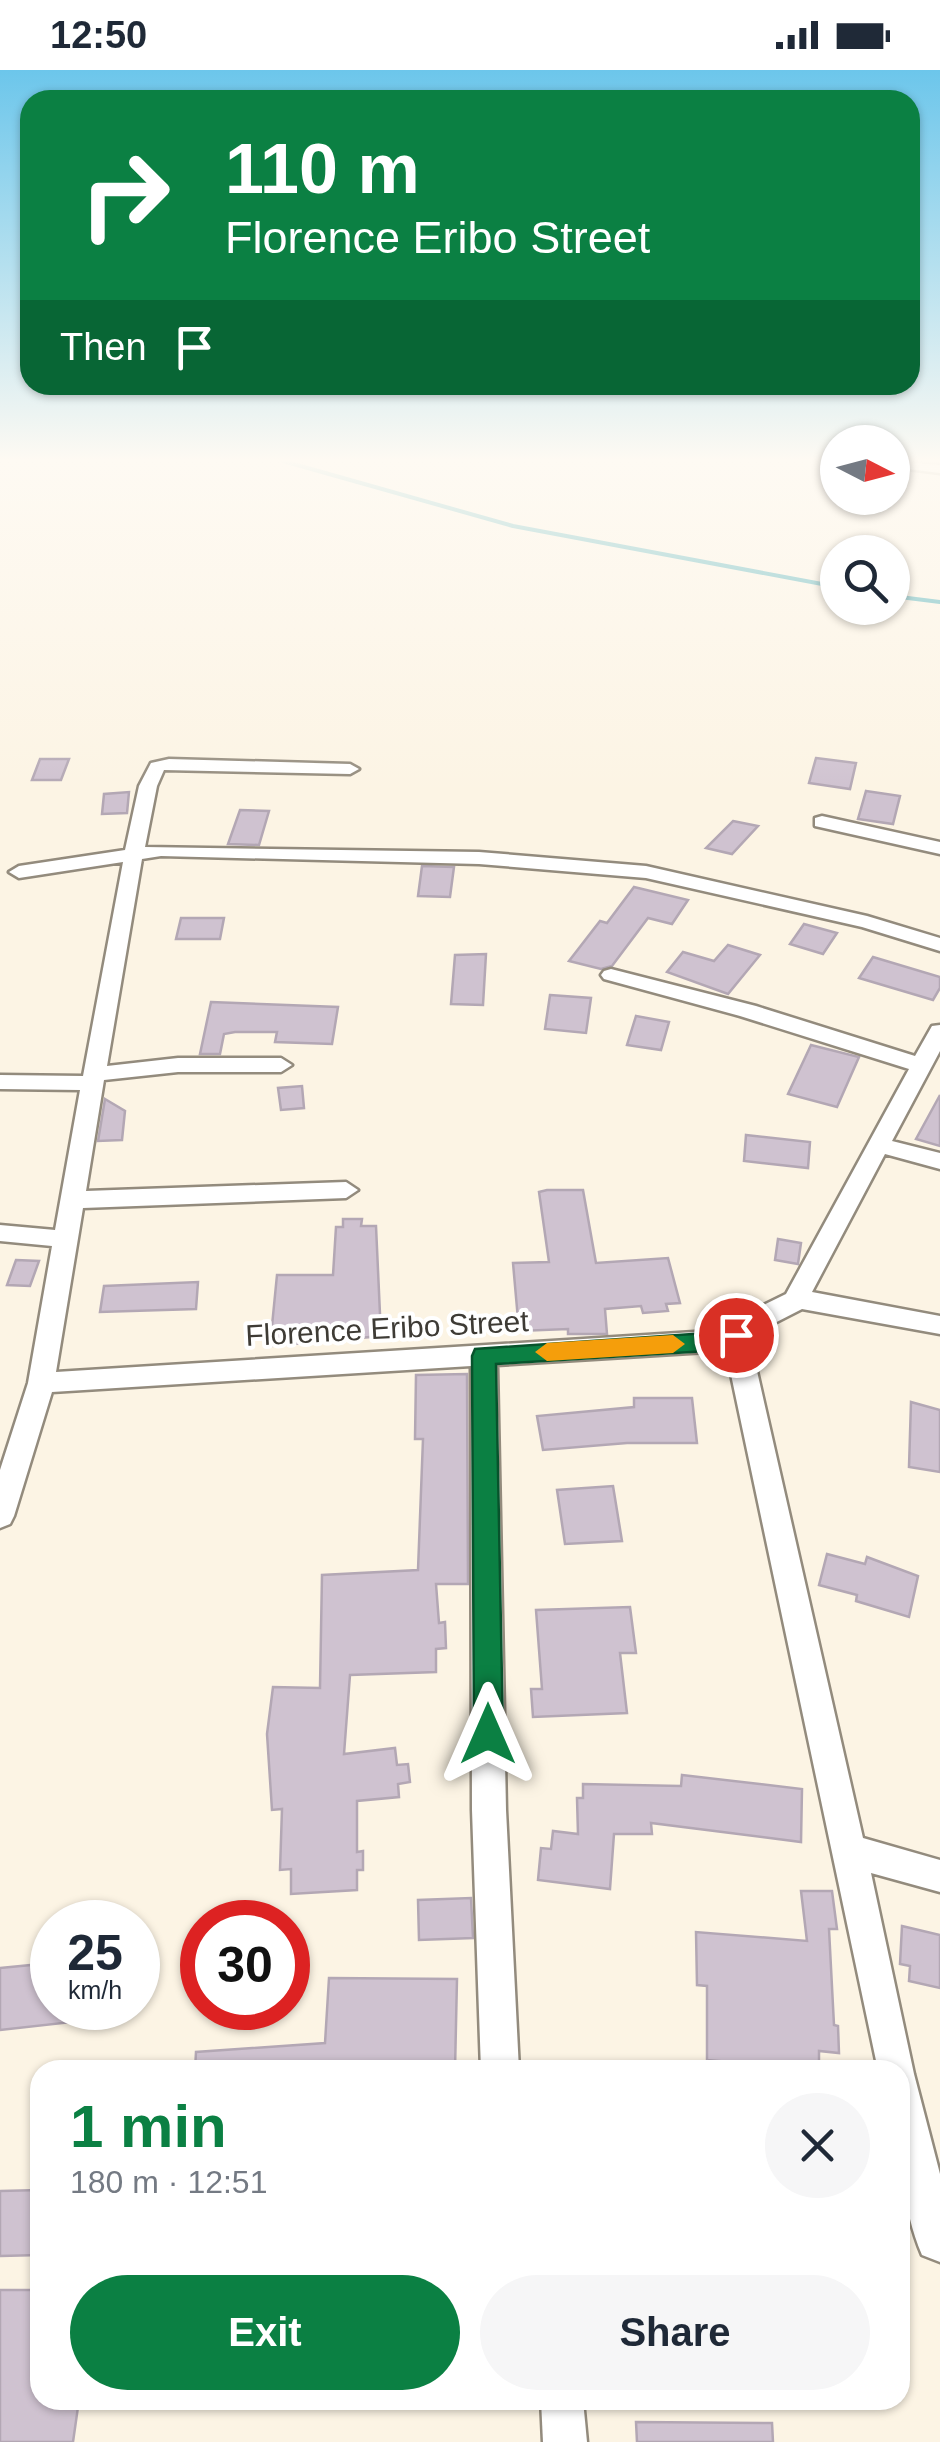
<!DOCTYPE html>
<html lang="en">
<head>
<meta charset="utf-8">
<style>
	body { margin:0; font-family:Helvetica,sans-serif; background:#f6f6f7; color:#1f2937; height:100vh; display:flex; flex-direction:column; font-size:38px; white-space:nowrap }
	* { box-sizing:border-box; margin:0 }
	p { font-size:32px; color:#747a83 }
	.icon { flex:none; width:55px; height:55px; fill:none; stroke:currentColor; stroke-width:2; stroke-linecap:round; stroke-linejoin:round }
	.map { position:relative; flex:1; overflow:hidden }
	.drawer { position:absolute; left:30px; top:1990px; width:880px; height:350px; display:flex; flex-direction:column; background:#fff; border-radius:30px; box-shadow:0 2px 8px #0004 }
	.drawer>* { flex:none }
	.hud { position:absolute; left:20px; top:20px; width:900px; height:305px; border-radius:30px; box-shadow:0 2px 8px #0004; background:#0b8043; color:#fff; overflow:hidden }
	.needle { width:65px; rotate:96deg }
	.tools { position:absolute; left:820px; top:355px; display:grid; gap:20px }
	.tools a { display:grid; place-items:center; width:90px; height:90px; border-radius:50%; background:#fff; box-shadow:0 2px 8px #0004; font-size:50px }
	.speed { position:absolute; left:30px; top:1830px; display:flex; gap:20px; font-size:50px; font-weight:700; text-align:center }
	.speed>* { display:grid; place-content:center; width:130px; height:130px; border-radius:50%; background:#fff; box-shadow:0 2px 8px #0004; line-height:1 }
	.speed small { font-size:25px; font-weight:400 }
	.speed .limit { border:15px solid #d22; background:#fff; color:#111 }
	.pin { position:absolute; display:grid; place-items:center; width:85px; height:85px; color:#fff; margin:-42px; border:5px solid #fff; border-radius:50%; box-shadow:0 2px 10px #0007 }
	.me { position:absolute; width:110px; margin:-55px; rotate:0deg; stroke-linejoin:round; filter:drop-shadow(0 0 8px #0008) }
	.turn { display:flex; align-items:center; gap:35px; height:210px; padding:0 40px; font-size:45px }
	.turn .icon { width:130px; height:130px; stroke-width:2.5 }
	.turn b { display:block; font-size:70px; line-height:85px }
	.then { display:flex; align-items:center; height:95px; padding:0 40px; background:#0003; gap:20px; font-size:38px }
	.round { display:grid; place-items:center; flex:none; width:105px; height:105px; border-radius:52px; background:#f6f6f7 }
	.overview { display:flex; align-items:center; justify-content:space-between; height:170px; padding:0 40px }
	h1 { font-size:60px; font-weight:800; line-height:75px; color:#0b8043 }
	.button { display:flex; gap:20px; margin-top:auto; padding:20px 40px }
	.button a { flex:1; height:115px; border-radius:60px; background:#0b8043; color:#fff; font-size:40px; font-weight:800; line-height:115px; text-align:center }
	.button a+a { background:#f6f6f7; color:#1f2937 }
	.status { display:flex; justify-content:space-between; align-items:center; height:70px; padding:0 50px; background:#fff; direction:ltr }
	.status svg { height:28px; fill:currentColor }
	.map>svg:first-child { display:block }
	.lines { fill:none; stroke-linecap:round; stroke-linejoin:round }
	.stream { stroke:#4dafb8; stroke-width:4 }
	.building { fill:#cfc2d0; stroke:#b3a7b4; stroke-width:2.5 }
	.minor-casing { stroke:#938b7d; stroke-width:5 }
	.minor { fill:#fff; fill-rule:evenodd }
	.route { fill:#0b8043; stroke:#07532c; stroke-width:2.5 }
	.slow { fill:#f59e0b }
	.labels { text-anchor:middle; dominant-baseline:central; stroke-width:8; stroke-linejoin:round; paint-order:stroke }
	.street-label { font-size:30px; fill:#3e3b35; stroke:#fff }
</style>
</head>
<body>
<div class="status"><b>12:50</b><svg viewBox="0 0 49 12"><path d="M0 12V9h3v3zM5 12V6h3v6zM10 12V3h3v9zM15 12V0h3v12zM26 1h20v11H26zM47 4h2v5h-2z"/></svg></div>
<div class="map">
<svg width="940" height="2372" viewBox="0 0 940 2372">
	<rect width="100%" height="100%" fill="#fcf4e4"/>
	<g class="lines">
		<!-- stream -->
		<g class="stream">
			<path d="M283,391L513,456L838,517"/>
			<path d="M892,526L940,532"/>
		</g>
	</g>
	<!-- building -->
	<g class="building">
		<path d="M816,688L856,693L850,719L809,713Z"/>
		<path d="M40,689H69L61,710H32Z"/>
		<path d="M866,721L900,726L893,754L858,749Z"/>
		<path d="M129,722L127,743L102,744L104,724Z"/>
		<path d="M240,740L269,741L259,775L228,774Z"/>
		<path d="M733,751L758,756L732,784L706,778Z"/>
		<path d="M422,796L454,797L450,827L418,826Z"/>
		<path d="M634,817L688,830L672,854L648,848L612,896L601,899L569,891L600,851L607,853Z"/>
		<path d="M181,848H224L220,869H176Z"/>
		<path d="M804,854L837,863L823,884L790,874Z"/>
		<path d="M728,875L760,885L728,924L667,902L683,882L714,891Z"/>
		<path d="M486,884L483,935L451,934L455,885Z"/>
		<path d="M873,887L940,907V918L933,930L859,908Z"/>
		<path d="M550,925L591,928L586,963L545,959Z"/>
		<path d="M211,932L338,937L332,974L275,972L277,962H235L224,964L220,984H200Z"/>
		<path d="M636,946L669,952L661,980L627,975Z"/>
		<path d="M811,975L859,987L837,1037L788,1024Z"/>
		<path d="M302,1016L304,1038L281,1040L278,1018Z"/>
		<path d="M940,1025V1076L916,1069Z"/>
		<path d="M105,1029L125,1041L122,1070L98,1071Z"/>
		<path d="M746,1065L810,1072L808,1098L744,1091Z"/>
		<path d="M547,1120H583L596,1193L668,1188L680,1233L666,1234L668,1241L643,1243L641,1236L605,1239L607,1264H568V1259L519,1261L513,1193L549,1192L539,1122Z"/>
		<path d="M343,1149H362L361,1156H376L381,1266L270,1276L277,1205H333L336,1157H343Z"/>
		<path d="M778,1169L801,1173L798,1194L775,1190Z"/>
		<path d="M16,1190L39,1191L30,1216L7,1215Z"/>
		<path d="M198,1212L196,1239L100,1242L104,1216Z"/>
		<path d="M467,1304L468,1514H436L439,1553L445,1552L446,1578L436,1579V1602L350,1605L344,1684L395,1678L397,1695L408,1694L410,1712L398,1714L399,1727L357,1731V1782L363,1781V1800H357V1820L291,1824V1799L280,1800L282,1739L272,1740L267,1664L273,1617L320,1618L322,1505L418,1500L423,1369H415L416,1305Z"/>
		<path d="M634,1328H692L697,1373H627L543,1380L537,1346L634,1337Z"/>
		<path d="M911,1332L940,1340V1402L909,1397Z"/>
		<path d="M613,1416L622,1471L565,1474L557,1420Z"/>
		<path d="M827,1484L865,1494L867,1487L918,1506L909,1547L856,1531L857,1525L819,1515Z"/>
		<path d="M630,1537L636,1583H620L627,1643L533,1647L531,1619H542L536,1540Z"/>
		<path d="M682,1705L802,1719L801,1772L651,1753L652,1764H614L610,1819L538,1810L541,1778L551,1779L553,1761L578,1764L577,1728H583V1714L681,1716Z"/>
		<path d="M801,1821H832L837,1859H829L834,1955L838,1956L839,1983L819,1981V2000L707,1990V1916L697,1915L696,1862L807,1871Z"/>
		<path d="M471,1828L473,1868L419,1870L418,1830Z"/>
		<path d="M902,1856L940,1865V1918L909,1911L910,1896L900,1894Z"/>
		<path d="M52,1893V1938H90V1950L0,1960V1898Z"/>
		<path d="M329,1908L457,1909L455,2000H195L196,1982L325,1973Z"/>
		<path d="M40,2120V2185L0,2186V2121Z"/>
		<path d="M0,2220H40V2330H79L73,2372H0Z"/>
		<path d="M636,2352L772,2353L773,2372H637Z"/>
	</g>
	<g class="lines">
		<defs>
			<g id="minor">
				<path d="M892,391L940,395V403L892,397Z"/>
				<path d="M169,689L350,694L359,699L350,704L164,700L157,716L145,777L479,782L646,796L867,846L940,868V881L862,857L646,808L479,794L161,786L142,789L107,996L178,988H281L292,995L281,1002H178L104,1010L86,1121L346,1112L358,1120L346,1128L83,1138L56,1302L710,1261L786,1224L909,999L740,946L604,909L601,905L604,901L611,899L756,936L915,986L932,956L940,955V981L892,1071L940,1083V1099L885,1084L812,1222L940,1246V1264L802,1239L749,1266L863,1768L940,1790V1822L871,1803L914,2004L940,2104V2192L922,2185C897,2126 900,2063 900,2000H878L725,1276L707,1282L497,1295L506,1740L519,2000H481L472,1740L471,1296L52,1322L14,1446L10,1454L0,1458V1400L28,1313L52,1176L0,1171V1155L55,1160L80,1020L0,1019V1005L83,1006L123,792L19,808L9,802L19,796L125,780L139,716L151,693Z"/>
				<path d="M822,746L940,772V784L815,756V748Z"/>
				<path d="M541,2330H583L587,2372H543Z"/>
			</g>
		</defs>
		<!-- minor casing -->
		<use href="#minor" class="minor-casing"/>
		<!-- minor -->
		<use href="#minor" class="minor"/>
	</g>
	<!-- sky -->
	<linearGradient id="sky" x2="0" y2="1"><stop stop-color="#6cc6eb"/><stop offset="0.54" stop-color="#fefaf3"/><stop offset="1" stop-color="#fefaf3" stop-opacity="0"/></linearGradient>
	<rect width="940" height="723" fill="url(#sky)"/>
	<!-- route -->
	<path class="route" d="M736,1256L744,1259L748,1265L744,1271L707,1281L496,1294L503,1664L499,1673L488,1677L478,1673L474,1664L472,1286L475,1279L707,1263Z"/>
	<!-- slow -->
	<path class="slow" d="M673,1265L685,1274L673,1283L547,1291L535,1282L547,1273Z"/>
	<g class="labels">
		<!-- street labels -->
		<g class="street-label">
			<text transform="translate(387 1258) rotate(-3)">Florence Eribo Street</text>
		</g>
	</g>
</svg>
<div class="tools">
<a><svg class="needle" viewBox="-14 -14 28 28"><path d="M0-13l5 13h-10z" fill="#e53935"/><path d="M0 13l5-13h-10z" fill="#747a83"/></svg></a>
<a><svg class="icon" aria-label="search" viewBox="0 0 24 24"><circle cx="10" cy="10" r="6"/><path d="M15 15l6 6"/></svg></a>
</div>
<div class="speed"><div>25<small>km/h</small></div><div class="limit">30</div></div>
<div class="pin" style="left:736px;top:1265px;background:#d93025"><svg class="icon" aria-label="arrive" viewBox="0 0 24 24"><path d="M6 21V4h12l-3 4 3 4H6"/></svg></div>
<svg class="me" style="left:488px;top:1664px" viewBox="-20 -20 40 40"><path d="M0-17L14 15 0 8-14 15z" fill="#0b8043" stroke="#fff" stroke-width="4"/></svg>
<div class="hud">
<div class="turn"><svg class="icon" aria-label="right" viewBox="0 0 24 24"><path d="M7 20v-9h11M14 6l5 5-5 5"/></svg><div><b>110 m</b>Florence Eribo Street</div></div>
<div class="then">Then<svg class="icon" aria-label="arrive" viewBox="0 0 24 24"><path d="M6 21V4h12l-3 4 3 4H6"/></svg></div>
</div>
<section class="drawer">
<div class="overview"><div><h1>1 min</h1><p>180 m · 12:51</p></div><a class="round"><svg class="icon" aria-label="close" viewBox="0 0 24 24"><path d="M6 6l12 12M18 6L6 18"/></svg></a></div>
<div class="button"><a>Exit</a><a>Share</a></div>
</section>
</div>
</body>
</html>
